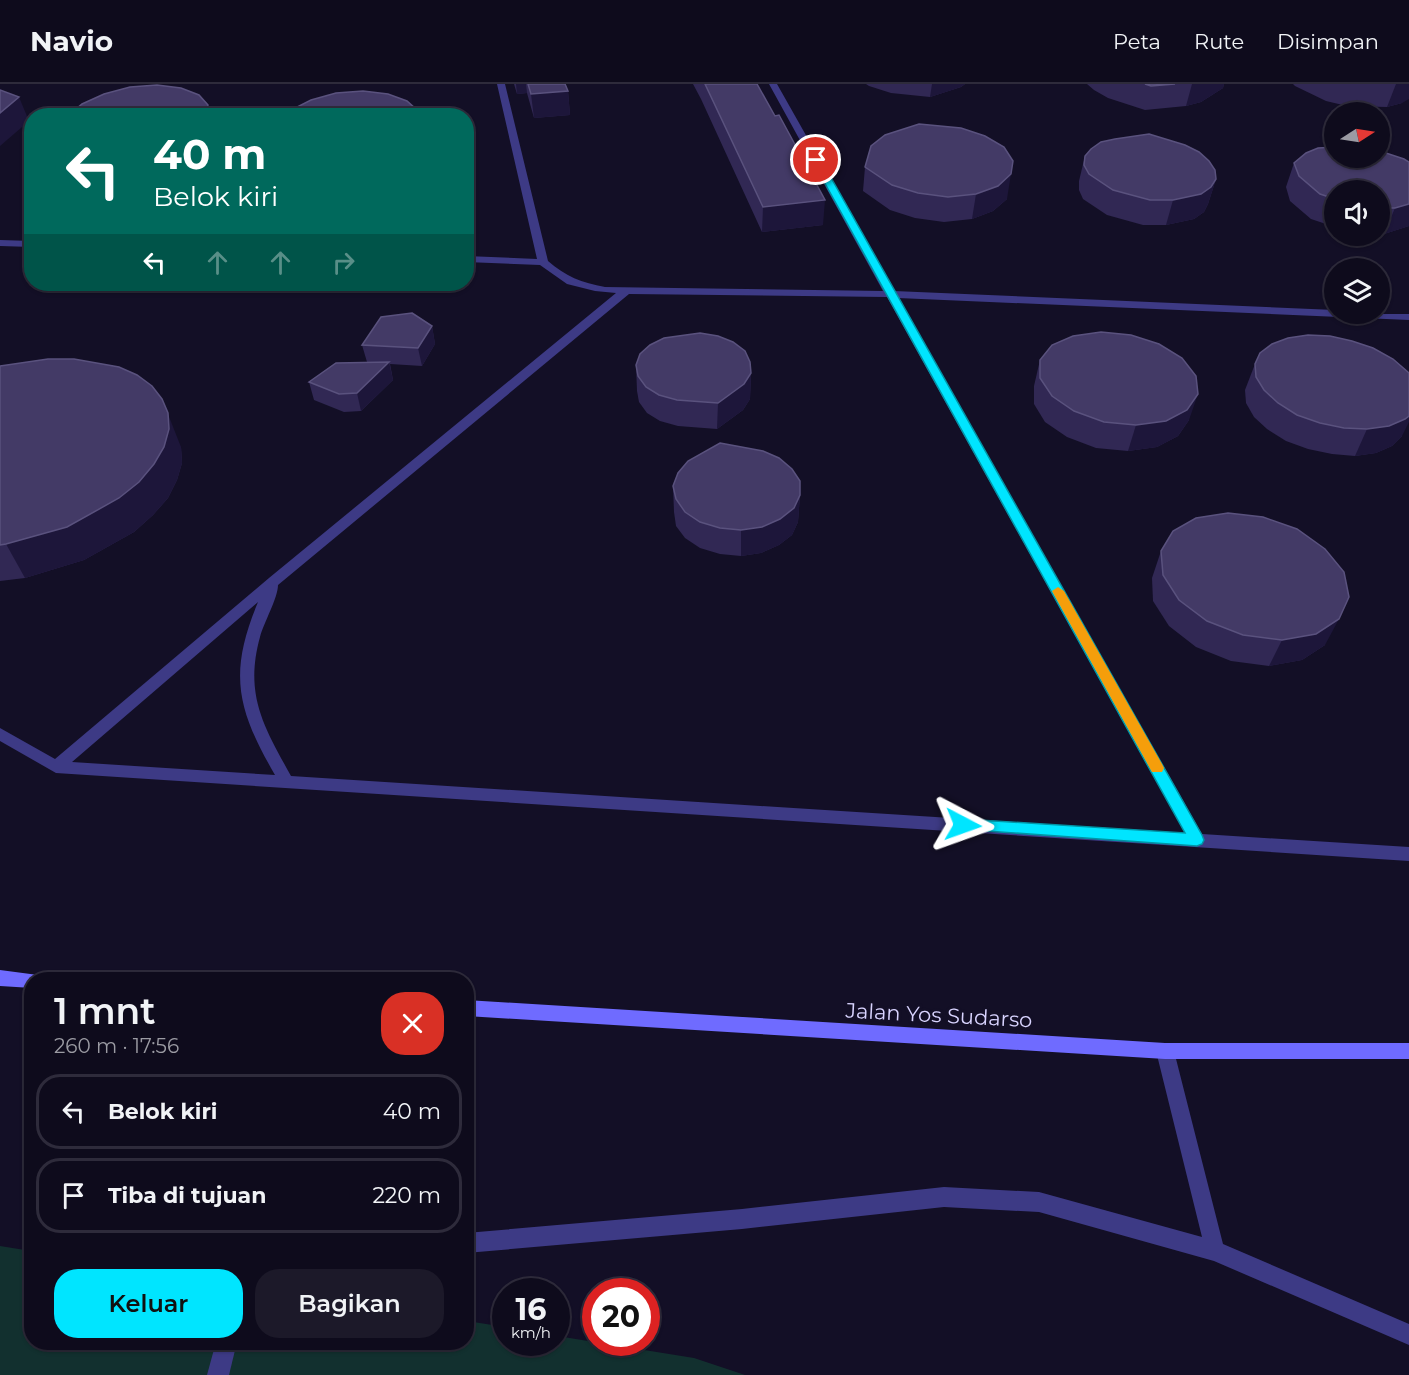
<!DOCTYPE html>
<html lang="id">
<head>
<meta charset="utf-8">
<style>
	body { margin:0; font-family:Montserrat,sans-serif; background:#1c1929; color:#f1f3f6; height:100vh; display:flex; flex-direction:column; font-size:22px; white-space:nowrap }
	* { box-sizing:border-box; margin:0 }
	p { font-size:20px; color:#9b9ba3 }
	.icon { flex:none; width:33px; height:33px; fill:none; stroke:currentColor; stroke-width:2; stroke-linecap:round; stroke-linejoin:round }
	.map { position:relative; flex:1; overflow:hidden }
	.drawer { position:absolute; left:24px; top:888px; width:450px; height:378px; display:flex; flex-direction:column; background:#0e0b1c; border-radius:24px; box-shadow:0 2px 4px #0004,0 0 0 2px #2e2b3b }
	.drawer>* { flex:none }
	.banner { position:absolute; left:24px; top:24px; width:450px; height:183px; border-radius:24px; box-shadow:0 2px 4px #0004,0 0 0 2px #2e2b3b; background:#00695c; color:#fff; overflow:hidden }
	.needle { width:39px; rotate:78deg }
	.controls { position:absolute; left:1324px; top:18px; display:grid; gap:12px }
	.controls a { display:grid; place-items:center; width:66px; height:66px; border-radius:50%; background:#0e0b1c; box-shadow:0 2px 4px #0004,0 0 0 2px #2e2b3b; font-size:30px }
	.speed { position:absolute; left:492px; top:1194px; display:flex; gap:12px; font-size:30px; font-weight:700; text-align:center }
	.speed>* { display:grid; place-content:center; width:78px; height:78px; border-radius:50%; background:#0e0b1c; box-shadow:0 2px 4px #0004,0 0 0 2px #2e2b3b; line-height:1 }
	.speed small { font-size:15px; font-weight:400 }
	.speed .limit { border:9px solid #d22; background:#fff; color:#111 }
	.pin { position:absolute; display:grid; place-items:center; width:51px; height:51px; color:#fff; margin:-26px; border:3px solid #fff; border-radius:50%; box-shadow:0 2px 6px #0007 }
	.me { position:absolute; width:66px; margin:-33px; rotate:94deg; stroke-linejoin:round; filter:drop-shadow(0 0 4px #0008) }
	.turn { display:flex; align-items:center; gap:21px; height:126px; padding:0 30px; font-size:27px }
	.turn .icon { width:78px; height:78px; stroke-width:2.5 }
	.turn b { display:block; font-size:42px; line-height:51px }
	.lanes { display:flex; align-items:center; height:57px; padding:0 30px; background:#0003; justify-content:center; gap:30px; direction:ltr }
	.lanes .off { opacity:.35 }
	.round { display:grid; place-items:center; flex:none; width:63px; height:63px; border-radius:24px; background:#1c1929 }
	.summary { display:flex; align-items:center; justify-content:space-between; height:102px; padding:0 30px }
	h1 { font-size:36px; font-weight:600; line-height:45px }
	.cta { display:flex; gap:12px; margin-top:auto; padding:12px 30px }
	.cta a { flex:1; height:69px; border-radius:24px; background:#00e5ff; color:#111; font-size:24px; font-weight:600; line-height:69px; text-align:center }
	.cta a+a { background:#1c1929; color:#f1f3f6 }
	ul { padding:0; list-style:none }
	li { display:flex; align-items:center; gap:18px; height:75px; margin:0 12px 9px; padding:0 18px; border:3px solid #2e2b3b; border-radius:24px }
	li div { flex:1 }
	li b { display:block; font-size:22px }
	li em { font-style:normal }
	header { display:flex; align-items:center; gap:36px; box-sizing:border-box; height:84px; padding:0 30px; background:#0e0b1c; border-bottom:2px solid #2e2b3b }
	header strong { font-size:28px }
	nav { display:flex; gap:33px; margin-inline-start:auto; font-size:21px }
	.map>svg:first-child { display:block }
	.green { fill:#12302f }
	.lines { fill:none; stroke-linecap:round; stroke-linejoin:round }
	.lane { fill:#3d3a85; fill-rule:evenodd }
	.street { fill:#3d3a85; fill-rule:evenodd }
	.secondary { fill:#6f6bff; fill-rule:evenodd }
	.wall { fill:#312854 }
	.shaded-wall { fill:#1d163a }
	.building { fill:#433a66; stroke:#5a527e; stroke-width:1.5 }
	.route { fill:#00e5ff; stroke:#0095a6; stroke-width:1.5 }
	.slow { fill:#f59e0b }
	.labels { text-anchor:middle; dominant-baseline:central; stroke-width:6; stroke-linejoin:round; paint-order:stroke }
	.street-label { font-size:21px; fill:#d9d4ff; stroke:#130f26 }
</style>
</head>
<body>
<header>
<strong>Navio</strong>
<nav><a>Peta</a><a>Rute</a><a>Disimpan</a></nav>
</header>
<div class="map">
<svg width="1409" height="1291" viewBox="0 0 1409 1291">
	<rect width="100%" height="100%" fill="#130f26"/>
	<!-- green -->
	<path class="green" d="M0,1162L31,1167L32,1258H466L467,1237L505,1243L506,1258H556L557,1252L694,1274L745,1291H0Z"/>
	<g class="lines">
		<!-- lane -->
		<g class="lane">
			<path d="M497,0H505L548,177C565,192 582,199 605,203L883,207L769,0H777L894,207L1335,226V230H1409V236L898,214L1202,750L1409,763V777L56,689L0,657V644L55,675L269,494L616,209L595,207L567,200L540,181L466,178V172L537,175ZM629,210L887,213L1185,749L291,692C264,643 244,611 260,553C264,538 278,514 278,501ZM258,518C228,590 237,625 275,691L72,678Z"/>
			<path d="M0,156L32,157V163L0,162Z"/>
		</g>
		<!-- street -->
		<g class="street">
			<path d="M1165,959L1171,961L1174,967L1223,1160L1409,1240V1261L1214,1177L1039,1128L944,1123L742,1145L466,1169V1149L742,1125L944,1103L1039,1108L1202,1153L1156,967L1159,961Z"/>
			<path d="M216,1258H237L229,1291H207Z"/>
		</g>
		<!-- secondary -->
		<g class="secondary">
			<path d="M0,886L38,891L40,896H32V904L0,902Z"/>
			<path d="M466,916L1165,959H1409V975H1165L466,932Z"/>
		</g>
	</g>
	<!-- wall -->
	<g class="wall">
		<path d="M514,0H565L568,7L570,31L534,34L527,9L517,10Z"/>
		<path d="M693,0H757L823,141L762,148L701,15Z"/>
		<path d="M866,0H965L961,3L930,13L891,9L869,2Z"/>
		<path d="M1087,0H1224L1223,4L1201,18L1186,22L1145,26L1108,14L1094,6Z"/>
		<path d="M1293,0H1409L1402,19L1387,23L1347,22L1326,17L1295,2Z"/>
		<path d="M1085,72L1216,95L1208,120L1204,128L1194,135L1166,141H1143L1107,131L1083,115L1079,106V97Z"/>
		<path d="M1409,78V142L1384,150L1380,149V106H1335V143L1311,135L1290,117L1286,103L1294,79Z"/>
		<path d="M865,83L1007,115L993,127L972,135L944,138L915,134L890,126L863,107Z"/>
		<path d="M432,242L435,260L422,282L390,280L393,296L361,327L344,328L314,316L309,298L367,278L362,261Z"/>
		<path d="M1040,276L1189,336L1178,352L1157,363L1128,367L1096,364L1067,353L1045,338L1034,320V302Z"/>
		<path d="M1255,280L1402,352L1392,362L1376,369L1355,372L1332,370L1308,365L1286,357L1267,345L1254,333L1246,319L1245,306Z"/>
		<path d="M636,281L751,289L750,315L743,326L717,345L678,342L660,337L647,329L639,318L637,307Z"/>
		<path d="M0,282L181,363L182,379L177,396L168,414L153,431L134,448L84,476L25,494L0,497Z"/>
		<path d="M673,402L800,411L798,438L792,451L779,461L761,469L741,472L720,470L700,464L685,454L676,442L674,428Z"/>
		<path d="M1161,467L1325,561L1302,576L1269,582L1231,577L1196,563L1169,542L1153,517L1152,494Z"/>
	</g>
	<!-- shaded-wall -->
	<g class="shaded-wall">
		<path d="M516,0H526L527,9L517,10Z"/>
		<path d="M932,0H965L961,3L930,13Z"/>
		<path d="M1192,0H1224L1223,4L1201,18L1186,22Z"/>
		<path d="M1396,0H1409V15L1402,19L1387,23Z"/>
		<path d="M568,7L570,31L534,34L531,10Z"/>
		<path d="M19,13L29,37L0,62V29Z"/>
		<path d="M208,21L211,32H206Z"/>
		<path d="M1011,90L1007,115L993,127L972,135L976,110Z"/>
		<path d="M1216,95L1208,120L1204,128L1194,135L1166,141L1173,116Z"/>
		<path d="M825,116L823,141L762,148L763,123Z"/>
		<path d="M1409,120V142L1384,150L1395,124Z"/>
		<path d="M432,242L435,260L422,282L418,264Z"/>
		<path d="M389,278L393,296L361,327L357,309Z"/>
		<path d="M751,289L750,315L743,326L717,345L718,319Z"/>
		<path d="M1198,310L1189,336L1178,352L1157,363L1128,367L1136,341Z"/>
		<path d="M162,315L181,363L182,379L177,396L168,414L153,431L134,448L84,476L25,494L6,460Z"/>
		<path d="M1409,332V338L1402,352L1392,362L1376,369L1355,372L1367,345Z"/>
		<path d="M800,411L798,438L792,451L779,461L761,469L741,472V446Z"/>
		<path d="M1339,535L1325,561L1302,576L1269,582L1282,556Z"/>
	</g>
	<!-- building -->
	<g class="building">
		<path d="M528,0H565L568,7L531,10Z"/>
		<path d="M705,0H757L775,32L779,31L825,116L763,123Z"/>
		<path d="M1145,0H1175L1151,2Z"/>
		<path d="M157,1L181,4L199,11L208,21L206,32H68L82,20L104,10L130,3Z"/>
		<path d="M0,6L19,13L0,29Z"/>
		<path d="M363,7L388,10L407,17L418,27L419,32H286L291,26L311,16L336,9Z"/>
		<path d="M919,40L961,44L985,52L1004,63L1013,77L1011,90L998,102L976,110L948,113L918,109L892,101L865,83L871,62L885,51Z"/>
		<path d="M1149,50L1185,61L1199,68L1209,77L1215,86L1216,95L1211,103L1201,110L1173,116H1150L1113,106L1089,90L1084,81L1085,72L1091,65L1101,58L1115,55Z"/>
		<path d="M1335,63V74H1380V67L1404,75L1409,78V120L1395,124H1380V106H1335V115L1320,110L1299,92L1294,79L1306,69L1318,64Z"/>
		<path d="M412,229L432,242L418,264L362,261L381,233Z"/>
		<path d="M1101,248L1131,251L1159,260L1182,274L1196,292L1198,310L1187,326L1166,337L1136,341L1104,338L1074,327L1052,312L1040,294V276L1052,261L1073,252Z"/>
		<path d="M700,249L718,252L733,258L745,267L750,278L751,289L744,300L718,319L677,316L659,311L646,303L638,292L636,281L640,270L650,261L664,254Z"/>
		<path d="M1308,251L1330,252L1352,257L1373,264L1393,275L1409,289V332L1405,335L1389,342L1367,345L1344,344L1320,339L1297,331L1278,319L1264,306L1256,293L1255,280L1260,269L1272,260L1288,254Z"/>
		<path d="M48,275H74L119,283L137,291L152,302L162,315L168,329L169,345L164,363L154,380L139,398L119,414L67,443L6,460L0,461V282Z"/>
		<path d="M389,278L357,309L339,310L309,298L336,279Z"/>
		<path d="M720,359L763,367L779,374L792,385L800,397V411L794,424L780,435L762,443L741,446L720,444L700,438L685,428L676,415L673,402L678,389L688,377Z"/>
		<path d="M1228,429L1263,433L1297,445L1325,465L1344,488L1349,513L1339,535L1316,550L1282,556L1243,551L1207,537L1179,516L1163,491L1161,467L1173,447L1196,434Z"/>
	</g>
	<!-- route -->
	<path class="route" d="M813,75L821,76L1202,751L1204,756L1202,760L1197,762L958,745L956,741L958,737L963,735L1185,749L812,76Z"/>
	<!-- slow -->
	<path class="slow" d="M1058,503L1064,507L1162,680L1164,684L1162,688H1152L1052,507Z"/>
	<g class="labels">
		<!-- street labels -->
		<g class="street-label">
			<text transform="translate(939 931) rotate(3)">Jalan Yos Sudarso</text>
		</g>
	</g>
</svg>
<div class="controls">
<a><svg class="needle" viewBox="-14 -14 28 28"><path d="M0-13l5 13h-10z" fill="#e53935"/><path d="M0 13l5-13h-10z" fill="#9b9ba3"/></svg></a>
<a><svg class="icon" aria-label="sound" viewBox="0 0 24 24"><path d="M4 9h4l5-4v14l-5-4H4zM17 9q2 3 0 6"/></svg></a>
<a><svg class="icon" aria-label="layers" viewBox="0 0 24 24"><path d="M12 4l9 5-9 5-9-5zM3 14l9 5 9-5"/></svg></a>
</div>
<div class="speed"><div>16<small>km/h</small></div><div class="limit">20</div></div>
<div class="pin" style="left:816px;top:76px;background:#d93025"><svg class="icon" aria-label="arrive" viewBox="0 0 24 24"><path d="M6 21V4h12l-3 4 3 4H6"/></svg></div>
<svg class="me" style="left:963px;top:741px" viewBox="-20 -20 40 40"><path d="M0-17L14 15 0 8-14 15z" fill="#00e5ff" stroke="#fff" stroke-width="4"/></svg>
<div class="banner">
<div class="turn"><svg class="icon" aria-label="left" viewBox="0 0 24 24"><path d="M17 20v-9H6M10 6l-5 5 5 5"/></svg><div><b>40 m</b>Belok kiri</div></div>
<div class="lanes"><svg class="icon" aria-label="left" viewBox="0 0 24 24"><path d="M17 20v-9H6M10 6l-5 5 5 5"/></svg><svg class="icon off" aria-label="ahead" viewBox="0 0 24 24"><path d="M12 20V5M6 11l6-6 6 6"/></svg><svg class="icon off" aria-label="ahead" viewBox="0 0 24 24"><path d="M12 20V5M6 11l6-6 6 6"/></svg><svg class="icon off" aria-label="right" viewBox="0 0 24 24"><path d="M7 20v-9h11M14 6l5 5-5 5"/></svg></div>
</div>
<section class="drawer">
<div class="summary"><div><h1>1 mnt</h1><p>260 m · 17:56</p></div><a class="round" style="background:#d93025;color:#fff"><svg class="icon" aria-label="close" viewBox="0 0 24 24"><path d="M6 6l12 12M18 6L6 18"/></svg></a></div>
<ul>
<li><svg class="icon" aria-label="left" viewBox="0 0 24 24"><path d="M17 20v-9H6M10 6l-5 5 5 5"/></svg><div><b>Belok kiri</b></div><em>40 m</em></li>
<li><svg class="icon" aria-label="arrive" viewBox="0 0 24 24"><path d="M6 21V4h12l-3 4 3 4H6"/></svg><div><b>Tiba di tujuan</b></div><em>220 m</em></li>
</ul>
<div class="cta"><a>Keluar</a><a>Bagikan</a></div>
</section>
</div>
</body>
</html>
